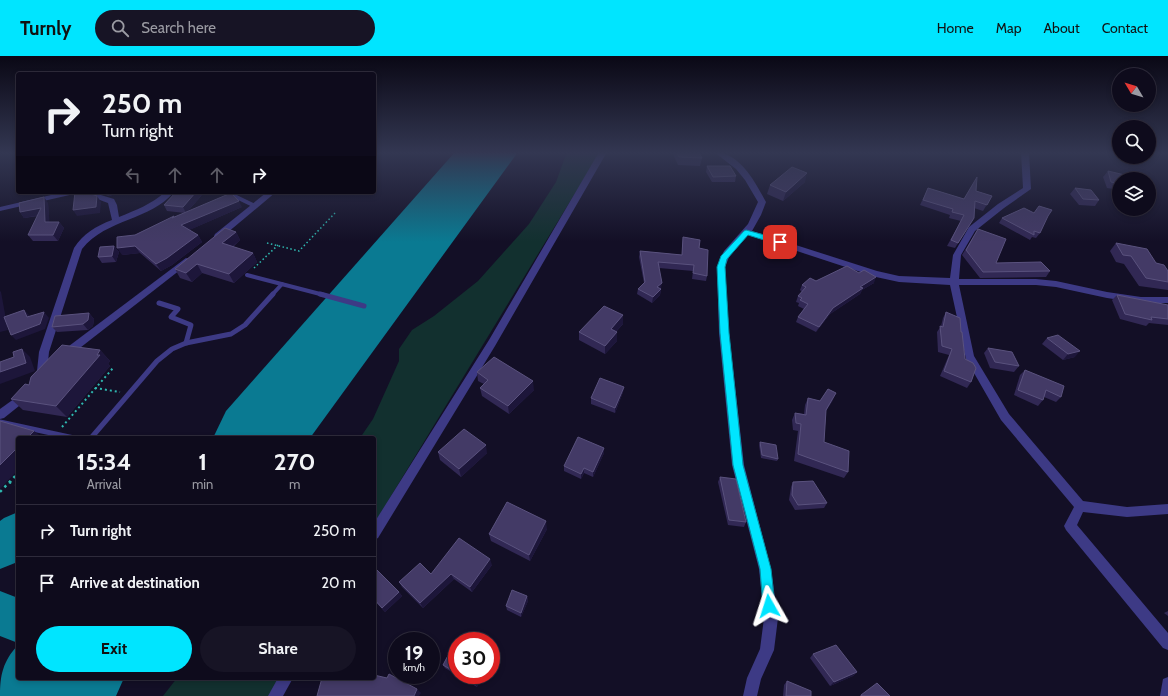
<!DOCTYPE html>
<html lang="en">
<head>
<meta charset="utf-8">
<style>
	body { margin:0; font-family:Cabin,sans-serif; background:#171425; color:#f1f3f6; height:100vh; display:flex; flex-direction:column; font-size:15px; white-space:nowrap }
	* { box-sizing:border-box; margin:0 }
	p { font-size:13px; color:#9b9ba3 }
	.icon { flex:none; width:22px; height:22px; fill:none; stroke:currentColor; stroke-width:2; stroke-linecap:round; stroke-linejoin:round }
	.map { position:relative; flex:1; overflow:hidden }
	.side { position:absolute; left:16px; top:380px; width:360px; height:244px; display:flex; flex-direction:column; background:#0e0b1c; border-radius:4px; box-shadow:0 2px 6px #0003,0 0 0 1px #2e2b3b }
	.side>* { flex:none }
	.hud { position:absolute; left:16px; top:16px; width:360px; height:122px; border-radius:4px; box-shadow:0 2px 6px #0003,0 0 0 1px #2e2b3b; background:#0e0b1c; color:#f1f3f6; overflow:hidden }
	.needle { width:26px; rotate:308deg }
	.controls { position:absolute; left:1112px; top:12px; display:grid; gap:8px }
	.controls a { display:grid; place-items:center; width:44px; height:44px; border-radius:50%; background:#0e0b1c; box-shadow:0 2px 6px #0003,0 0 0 1px #2e2b3b; font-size:20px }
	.speed { position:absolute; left:388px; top:576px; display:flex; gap:8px; font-size:20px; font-weight:700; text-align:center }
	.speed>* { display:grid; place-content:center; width:52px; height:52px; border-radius:50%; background:#0e0b1c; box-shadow:0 2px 6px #0003,0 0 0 1px #2e2b3b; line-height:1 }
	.speed small { font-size:10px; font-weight:400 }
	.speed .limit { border:6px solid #d22; background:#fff; color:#111 }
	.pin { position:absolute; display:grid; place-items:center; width:34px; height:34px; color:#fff; margin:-17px; border-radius:8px; box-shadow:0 2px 6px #0006 }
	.me { position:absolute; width:44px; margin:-22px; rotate:354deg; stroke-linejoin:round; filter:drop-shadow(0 0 3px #0008) }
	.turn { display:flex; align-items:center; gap:14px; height:84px; padding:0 20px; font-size:18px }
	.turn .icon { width:52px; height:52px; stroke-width:2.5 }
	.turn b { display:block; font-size:28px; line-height:34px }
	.lanes { display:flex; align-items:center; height:38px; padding:0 20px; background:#0003; justify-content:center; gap:20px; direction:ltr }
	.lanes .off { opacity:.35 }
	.eta { display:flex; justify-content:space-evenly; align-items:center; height:68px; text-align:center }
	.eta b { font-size:24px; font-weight:800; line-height:28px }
	.primary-button { display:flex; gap:8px; margin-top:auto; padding:8px 20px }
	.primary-button a { flex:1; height:46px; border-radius:24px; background:#00e5ff; color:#111; font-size:16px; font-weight:800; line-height:46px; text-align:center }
	.primary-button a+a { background:#171425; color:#f1f3f6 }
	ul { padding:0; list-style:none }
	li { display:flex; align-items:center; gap:12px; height:52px; padding:0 20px; border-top:1px solid #2e2b3b }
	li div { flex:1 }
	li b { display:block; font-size:15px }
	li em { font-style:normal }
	header { display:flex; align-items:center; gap:24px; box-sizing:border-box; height:56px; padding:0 20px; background:#00e5ff; color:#111 }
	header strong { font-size:19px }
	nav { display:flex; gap:22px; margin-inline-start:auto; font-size:14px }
	.search { width:280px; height:36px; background:#171425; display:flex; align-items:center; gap:10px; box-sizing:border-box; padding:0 14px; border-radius:22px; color:#9b9ba3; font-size:15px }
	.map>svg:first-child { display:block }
	.green { fill:#12302f }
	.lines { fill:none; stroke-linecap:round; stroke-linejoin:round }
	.taxiway { fill:#0a7a92; fill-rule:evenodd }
	.runway { fill:#0a7a92; fill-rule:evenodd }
	.path-far2 { stroke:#2fb8b0; stroke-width:1.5; stroke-dasharray:1.5 2.5; stroke-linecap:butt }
	.path-far1 { stroke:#2fb8b0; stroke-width:2; stroke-dasharray:2 3; stroke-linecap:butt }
	.path { stroke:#2fb8b0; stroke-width:2.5; stroke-dasharray:2.5 4; stroke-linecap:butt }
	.service-far1 { stroke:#3d3a85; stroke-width:4 }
	.service { stroke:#3d3a85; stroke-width:5 }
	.minor { fill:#3d3a85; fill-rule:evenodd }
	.tertiary { fill:#3d3a85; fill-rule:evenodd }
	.wall { fill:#312854 }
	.shaded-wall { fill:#1d163a }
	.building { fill:#433a66; stroke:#5a527e }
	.route { fill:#00e5ff; stroke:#0095a6 }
</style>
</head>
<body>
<header>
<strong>Turnly</strong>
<div class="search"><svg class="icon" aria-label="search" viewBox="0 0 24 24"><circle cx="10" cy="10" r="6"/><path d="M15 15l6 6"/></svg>Search here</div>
<nav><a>Home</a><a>Map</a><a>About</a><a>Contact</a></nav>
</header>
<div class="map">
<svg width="1168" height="640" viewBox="0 0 1168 640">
	<rect width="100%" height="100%" fill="#130f26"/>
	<!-- green -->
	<g class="green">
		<path d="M567,96H600L374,468V382H360L373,363L399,305V293L412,274L434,260L478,225L529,168L556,126Z"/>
		<path d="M177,622H280L269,640H163Z"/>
	</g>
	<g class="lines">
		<!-- taxiway -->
		<g class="taxiway">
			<path d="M18,456V503L15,507L0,513V465L4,462Z"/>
			<path d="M0,535L18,542V587L0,580Z"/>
			<path d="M39,622H85L78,640H40L35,630Z"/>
		</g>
		<!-- runway -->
		<g class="runway">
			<path d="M455,96H518L310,382H213L226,355Z"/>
			<path d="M18,589V622H124L116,640H0C0,619 3,605 18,589Z"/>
		</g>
		<!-- path-far2 -->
		<g class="path-far2">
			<path d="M267,187L299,195L335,157"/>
			<path d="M254,212L278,189"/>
		</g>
		<!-- path-far1 -->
		<g class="path-far1">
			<path d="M95,332L120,336"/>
			<path d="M62,371L113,312"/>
		</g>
		<!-- path -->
		<g class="path">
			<path d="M9,426L18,429"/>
			<path d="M0,436L18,417"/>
		</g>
		<!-- service-far1 -->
		<g class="service-far1">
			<path d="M226,136L255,150"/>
			<path d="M247,219L324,239"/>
			<path d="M272,239L282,228"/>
		</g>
		<!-- service -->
		<g class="service">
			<path d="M320,238L364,250"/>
			<path d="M159,247L178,253L171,261L191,269L186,287"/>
			<path d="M0,366L74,382"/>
			<path d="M91,382L157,305L172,293L186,287L231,278L245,269L273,238"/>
		</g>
		<!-- minor -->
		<g class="minor">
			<path d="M714,96C740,96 755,126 766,146L761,159L752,175L877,215L899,220L950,222L953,199L969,171L998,148L1023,132L1021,96H1029L1031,133L1004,152L975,175L961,199L959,223H1036L1056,225L1107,236L1141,241H1168V247H1141L1107,242L1056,231L1036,229H959L974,300L1009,358L1083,445L1127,451L1168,448V458L1127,461L1083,456L1077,469L1168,577V594L1163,592L1066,474L1064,470L1074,451L1001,364L966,303L950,229L899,226L876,221L748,179L730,199L725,211L729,277L744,409L771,513L778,562L774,594L761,623L757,640H743L747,622L760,593L764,562L759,513L732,409L719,277L717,211L724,195L748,168L758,146L745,124L736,113Z"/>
			<path d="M64,136H91L114,143L117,149L119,161C136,154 152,148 165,136H174C150,165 107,162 82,193L49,296L47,316L42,325H34L33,322L37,315L39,296L74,192C83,178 96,170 112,164L108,147L89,140L74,138L0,155V151Z"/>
			<path d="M267,136H276L221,182H215L214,180L215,178Z"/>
			<path d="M186,202L189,203L190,205L189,207L67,302H61L59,299L61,296Z"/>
			<path d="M25,335L29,336L30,339L29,342L4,362L0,363V353Z"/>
			<path d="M1168,621V640H1160L1163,623Z"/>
		</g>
		<!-- tertiary -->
		<g class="tertiary">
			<path d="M599,96H607L495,290L378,482L374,484V467L489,284Z"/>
			<path d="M278,622H293L283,640H268Z"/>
		</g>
	</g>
	<!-- wall -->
	<g class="wall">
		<path d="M672,96H699L702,102L700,110L678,109Z"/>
		<path d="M707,110L736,120L735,126H712L706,116Z"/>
		<path d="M1108,115L1119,123V134L1107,132L1103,121Z"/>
		<path d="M805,126L783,145L767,138L770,129Z"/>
		<path d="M928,132L964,143L976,135L992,140L983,155L974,152V162L955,192L947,190L961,165L949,162L950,159L920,149Z"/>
		<path d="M1075,132L1099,144L1095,150L1079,149L1070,138Z"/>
		<path d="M96,136H115L116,138L109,140Z"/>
		<path d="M202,139L187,156L242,151L189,174L198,179L202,186L172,209L161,215L140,197L122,199L135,179L174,160L175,161L185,157L167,155L164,149Z"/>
		<path d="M48,147L49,166H59L64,172L58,185H33L28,179L38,160L24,162L20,156Z"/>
		<path d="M1034,157L1047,161L1040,177L1036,182L1032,181L1030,184L999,167L1002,162Z"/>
		<path d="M978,173L996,207L1050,215L1046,221L980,222L962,199Z"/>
		<path d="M236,176L240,184L233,191L253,197L257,206L234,227L202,217L192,226L180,222L175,213Z"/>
		<path d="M683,181L699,192L707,220L706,225L692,223L693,215L659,212L661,233L660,239L652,247L637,238L638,233L644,227L639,201L640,195L682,199Z"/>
		<path d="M1116,187L1156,207L1168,215V234L1139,230L1124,208L1116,206L1110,195Z"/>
		<path d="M114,190L119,196L116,206L102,207L98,201Z"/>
		<path d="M816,225L874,227L862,234L860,238L830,258L816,276L796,266L798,261L804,253L798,250L799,247L796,246L798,240L802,236L800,234L802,229Z"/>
		<path d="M1117,239L1168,249V269L1149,267L1146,270L1120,263L1112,244Z"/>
		<path d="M946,256L961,276L965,303L971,326L967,332L940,320L949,299L938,296L937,276L941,270L943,262Z"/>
		<path d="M89,257L94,263L93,270L88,274L57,276L52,271Z"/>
		<path d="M623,259V268L616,276H617V285L605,298L579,284V276Z"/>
		<path d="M1047,282L1075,301L1063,304L1042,288Z"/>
		<path d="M988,292L1019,310L1014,316L990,312L984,297Z"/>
		<path d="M100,294L110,305L108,308L110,310L67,361L23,354L11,343L29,329Z"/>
		<path d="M1025,314L1061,341L1056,346L1044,341L1043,344L1038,350L1014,339L1020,319Z"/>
		<path d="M477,316L534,334L509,358L482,340L480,332L484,328L478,325Z"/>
		<path d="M624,331L623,336L615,357L591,348V342Z"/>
		<path d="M808,342L820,345L833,344L826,355L824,386L848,416L844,422L794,405L798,375L793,374L792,364L795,357L804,358L805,349Z"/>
		<path d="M760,386L778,403L777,405L761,402L759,389Z"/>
		<path d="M604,392V397L593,421L584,417L581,423L564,415V410Z"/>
		<path d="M438,396L487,397L461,421L440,404Z"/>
		<path d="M720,421L746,466L744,471L728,469L718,426Z"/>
		<path d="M793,426L827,447L824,452L795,454L789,444L791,431Z"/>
		<path d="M547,473L530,505L491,485L489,478Z"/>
		<path d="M492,509L472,536L454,523L423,552L402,531L399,526L431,518Z"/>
		<path d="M374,516L399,536L402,540L385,556L374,544Z"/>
		<path d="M527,540L528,545L521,561L507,554L506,550Z"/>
		<path d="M1168,555V560L1164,557Z"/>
		<path d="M457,593V619H482L477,631L445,612L443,609Z"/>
		<path d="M813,598L857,616L853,620L830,630L810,602Z"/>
		<path d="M787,625L811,640H783L784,629Z"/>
	</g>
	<!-- shaded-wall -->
	<g class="shaded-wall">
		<path d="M807,117L805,126L783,145L786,136Z"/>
		<path d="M106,136H115L116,138L109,140Z"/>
		<path d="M196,136H201L202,139L186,157L183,151Z"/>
		<path d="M97,140L101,146L100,157L77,160L73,154Z"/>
		<path d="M44,141L48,147L50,172L45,166V158L24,162L20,156Z"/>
		<path d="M239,145L242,151L185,176L181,169Z"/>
		<path d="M59,166L64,172L58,185L53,179Z"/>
		<path d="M236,176L240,184L226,196L222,187Z"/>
		<path d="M198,179L202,186L172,209L161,215L156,208Z"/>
		<path d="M114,190L119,196L116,206L112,200Z"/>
		<path d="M135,190L140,197L122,199L117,192Z"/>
		<path d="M253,197L257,206L234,227L229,218Z"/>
		<path d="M197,208L202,217L192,226L186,217Z"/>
		<path d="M876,221L874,227L862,234L860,238L830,258L816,276L819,271L833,252L860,231Z"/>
		<path d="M662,227L661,233L657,231Z"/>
		<path d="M661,233L660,239L652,247L653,241Z"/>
		<path d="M0,235L1,236L8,274L0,276Z"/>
		<path d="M24,254L29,259L32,267L27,261Z"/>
		<path d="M44,256L49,262L45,273L16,284L11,279Z"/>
		<path d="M89,257L94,263L93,270L88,274L83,268Z"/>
		<path d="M623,259V268L610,282L611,273Z"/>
		<path d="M617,276V285L605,298V290Z"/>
		<path d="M22,293L30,301L35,315L0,328V316Z"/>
		<path d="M100,294L110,305L108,308L110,310L67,361L56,350Z"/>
		<path d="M1080,295L1075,301L1063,304L1068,298Z"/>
		<path d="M533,325L534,334L509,358L508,350Z"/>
		<path d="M624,331L623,336L615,357V352Z"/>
		<path d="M836,337L833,344L822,361L826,354Z"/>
		<path d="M34,375L43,382H27Z"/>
		<path d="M486,389L487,397L461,421L459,413Z"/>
		<path d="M18,391V414L0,433V409Z"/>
		<path d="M604,392V397L593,421V416Z"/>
		<path d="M584,412V417L581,423V418Z"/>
		<path d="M546,465L547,473L530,505L529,499Z"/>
		<path d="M490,503L492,509L472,536L470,531Z"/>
		<path d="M451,518L454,523L423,552L420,547Z"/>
		<path d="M399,536L402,540L385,556L382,552Z"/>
		<path d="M527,540L528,545L521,561V557Z"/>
		<path d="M494,588L495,592L491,601V594Z"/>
		<path d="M857,616L853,620L830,630L834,626Z"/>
		<path d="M479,619H482L477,631L475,628Z"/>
		<path d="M417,633L421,637L419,640H414Z"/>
	</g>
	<!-- building -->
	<g class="building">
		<path d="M676,96H699L702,102L679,101Z"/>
		<path d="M707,110H730L736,120L713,121Z"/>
		<path d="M792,111L807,117L786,136L770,129Z"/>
		<path d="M1108,115L1129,120L1130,123H1119V128L1111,126Z"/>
		<path d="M977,121L976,135L992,140L987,149L975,145L974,162L958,187L951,184L964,159L952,156L953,153L923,144L928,132L964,143Z"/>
		<path d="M1075,132L1091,134L1099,144L1083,143Z"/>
		<path d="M75,136H86L97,140L96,151L73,154Z"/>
		<path d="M176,136H196L183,151L164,149Z"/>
		<path d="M231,137L239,145L181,169L198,179L167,202L156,208L135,190L117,192V181L135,179L174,160L172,162Z"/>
		<path d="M44,141L45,166H59L53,179H28L41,152L20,156L19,147Z"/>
		<path d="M1039,150L1052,154L1048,160L1040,177L1034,175V179L1002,162L1024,152L1034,157Z"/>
		<path d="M225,172L236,176L222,187L253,197L229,218L197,208L186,217L175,213Z"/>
		<path d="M978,173L1006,183L996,207L1041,206L1050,215L983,216L966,194Z"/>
		<path d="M683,181L700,184L699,192L708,194L707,220L693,217L694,209L658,206L662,227L657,231L661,233L653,241L638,233L645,226L640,195L682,199Z"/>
		<path d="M1116,187L1147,193L1156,207L1164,209L1168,215V226L1146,222L1131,200L1123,199Z"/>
		<path d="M114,190L112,200L98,201L100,191Z"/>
		<path d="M847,210L859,217L864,214L876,221L860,231L863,232L833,252L819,271L798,261L808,248L800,244L802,242L798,240L806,231L802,229L810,222L816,225Z"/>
		<path d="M1117,239L1168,249V263L1151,261L1152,264L1125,258Z"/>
		<path d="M604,250L623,259L611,273L617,276L605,290L579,276Z"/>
		<path d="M24,254L27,261L44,256L40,268L11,279L4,261Z"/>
		<path d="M946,256L960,262L961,276H962L965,303L973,307L976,312L971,326L944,315L952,293L942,290L940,270L943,271Z"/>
		<path d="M89,257L88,264L83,268L52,271L55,260Z"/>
		<path d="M1058,279L1080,295L1068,298L1047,282Z"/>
		<path d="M62,289L100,294L97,299H100L56,350L11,343L25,328L29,329L31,321Z"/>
		<path d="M988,292L1012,296L1019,310L995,306Z"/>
		<path d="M22,293L26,307L0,316V306L14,301L13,296Z"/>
		<path d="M494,301L533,325L508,350L480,332L488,324L477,316Z"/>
		<path d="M1025,314L1064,330L1061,341L1046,334L1043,344L1018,334Z"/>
		<path d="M600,322L624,331L615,352L591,342Z"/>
		<path d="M828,333L836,337L826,354L824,386L849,395L848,416L798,398L801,368L796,367L795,357L806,359L808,342L820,345Z"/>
		<path d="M0,365L34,375L27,382H18V391L0,409Z"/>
		<path d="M464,373L486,389L459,413L438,396Z"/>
		<path d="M578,381L604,392L593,416L584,412L581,418L564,410Z"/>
		<path d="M760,386L776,389L778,403L762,399Z"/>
		<path d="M720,421L736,423L746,466L729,464Z"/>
		<path d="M813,425L827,447L798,449L792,439L793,426Z"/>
		<path d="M507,446L546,465L529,499L489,478Z"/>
		<path d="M459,482L490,503L470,531L451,518L420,547L399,526L420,507L431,518Z"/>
		<path d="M377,514L399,536L382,552L374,543V516Z"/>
		<path d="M512,534L527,540L521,557L506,550Z"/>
		<path d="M475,577L489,585H471Z"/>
		<path d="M491,586L494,588L491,594Z"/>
		<path d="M836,589L857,616L834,626L813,598Z"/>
		<path d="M453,590L457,593V617L443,609Z"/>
		<path d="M389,618L417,633L414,640H317L322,622H374V619L387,622Z"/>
		<path d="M460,619H479L475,628Z"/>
		<path d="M787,625L811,635V640H786Z"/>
		<path d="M877,627L890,640H861V639Z"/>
	</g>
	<!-- sky -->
	<linearGradient id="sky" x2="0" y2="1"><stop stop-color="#0a0815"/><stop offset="0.52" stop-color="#333752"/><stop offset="1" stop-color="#333752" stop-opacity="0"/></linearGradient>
	<rect width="1168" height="186" fill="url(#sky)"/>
	<!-- route -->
	<path class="route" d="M746,174L783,184L784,186L780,189L748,179L727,203L725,211L729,277L743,409L771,513L775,550L773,554L769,555L765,554L763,550L760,513L733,409L720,277L717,211L721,200L744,175Z"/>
</svg>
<div class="controls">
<a><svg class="needle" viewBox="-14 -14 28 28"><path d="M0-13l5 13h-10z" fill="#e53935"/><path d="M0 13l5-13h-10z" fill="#9b9ba3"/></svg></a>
<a><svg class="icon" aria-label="search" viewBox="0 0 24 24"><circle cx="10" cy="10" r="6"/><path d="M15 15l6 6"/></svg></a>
<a><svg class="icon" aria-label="layers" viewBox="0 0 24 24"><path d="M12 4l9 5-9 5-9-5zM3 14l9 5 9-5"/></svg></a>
</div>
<div class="speed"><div>19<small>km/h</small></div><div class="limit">30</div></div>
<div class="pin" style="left:780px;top:186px;background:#d93025"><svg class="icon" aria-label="arrive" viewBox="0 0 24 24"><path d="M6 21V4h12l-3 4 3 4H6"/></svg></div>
<svg class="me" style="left:769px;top:550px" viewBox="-20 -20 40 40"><path d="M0-17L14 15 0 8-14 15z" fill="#00e5ff" stroke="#fff" stroke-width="4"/></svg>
<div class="hud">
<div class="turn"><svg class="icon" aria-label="right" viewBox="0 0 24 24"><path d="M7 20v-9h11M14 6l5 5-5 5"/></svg><div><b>250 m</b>Turn right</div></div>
<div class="lanes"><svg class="icon off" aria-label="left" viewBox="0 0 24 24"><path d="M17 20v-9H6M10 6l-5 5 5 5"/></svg><svg class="icon off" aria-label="ahead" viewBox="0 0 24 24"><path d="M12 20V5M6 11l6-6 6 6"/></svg><svg class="icon off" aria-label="ahead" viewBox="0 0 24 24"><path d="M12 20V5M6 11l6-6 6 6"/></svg><svg class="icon" aria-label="right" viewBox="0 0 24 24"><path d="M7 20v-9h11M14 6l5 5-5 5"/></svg></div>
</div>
<section class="side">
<div class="eta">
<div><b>15:34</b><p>Arrival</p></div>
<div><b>1</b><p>min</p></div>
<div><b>270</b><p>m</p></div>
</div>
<ul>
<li><svg class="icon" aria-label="right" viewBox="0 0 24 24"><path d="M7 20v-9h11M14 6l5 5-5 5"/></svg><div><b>Turn right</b></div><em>250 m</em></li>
<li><svg class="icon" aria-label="arrive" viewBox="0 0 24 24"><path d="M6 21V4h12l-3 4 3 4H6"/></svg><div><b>Arrive at destination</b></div><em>20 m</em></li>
</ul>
<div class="primary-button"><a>Exit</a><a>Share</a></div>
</section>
</div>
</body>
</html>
